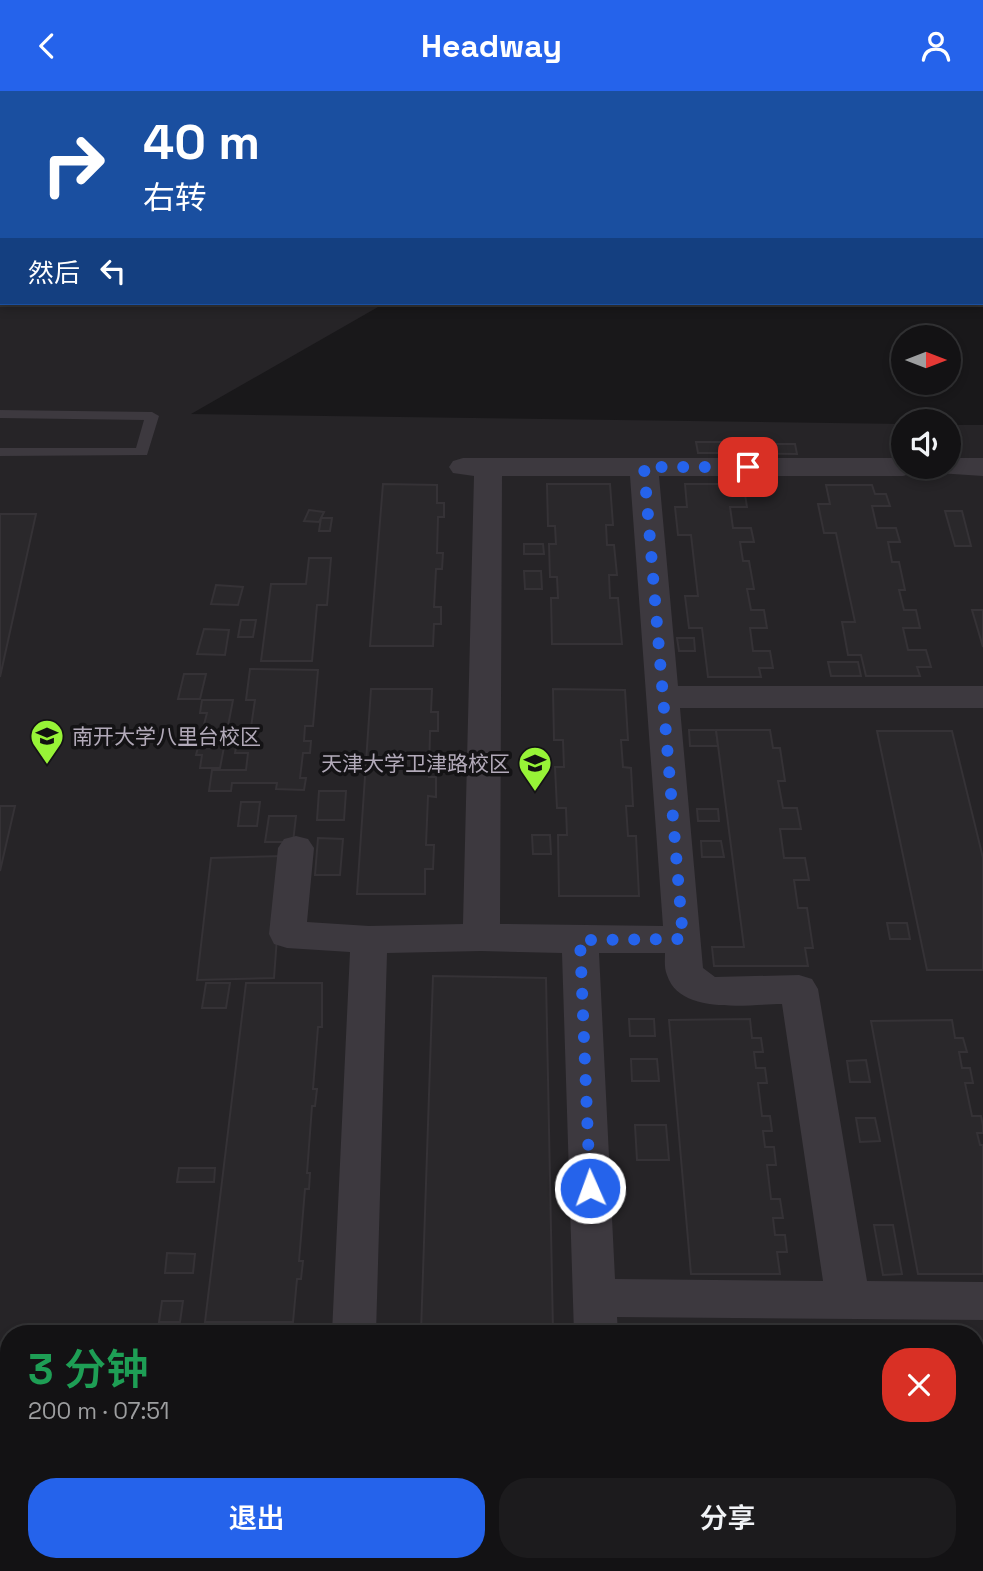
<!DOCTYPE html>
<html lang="zh">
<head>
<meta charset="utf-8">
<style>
	body { margin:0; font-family:"Space Grotesk","Noto Sans SC",sans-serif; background:#1c1b1d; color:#f1f3f6; height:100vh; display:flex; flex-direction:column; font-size:26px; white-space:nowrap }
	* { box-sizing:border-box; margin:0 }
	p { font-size:23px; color:#9d9ea0 }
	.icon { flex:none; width:38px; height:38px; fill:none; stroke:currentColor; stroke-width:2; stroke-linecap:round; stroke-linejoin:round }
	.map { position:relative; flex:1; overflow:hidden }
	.side { position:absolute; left:0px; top:1234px; width:984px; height:247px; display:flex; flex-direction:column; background:#131214; border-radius:28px 28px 0 0; box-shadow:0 4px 10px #0003,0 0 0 2px #323234 }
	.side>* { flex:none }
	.top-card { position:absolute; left:0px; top:0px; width:984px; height:214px; box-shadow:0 4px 10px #0003,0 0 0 2px #323234; background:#1a4fa0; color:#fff; overflow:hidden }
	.needle { width:46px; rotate:90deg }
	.controls { position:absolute; left:891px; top:234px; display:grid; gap:14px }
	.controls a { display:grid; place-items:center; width:70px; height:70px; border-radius:50%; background:#131214; box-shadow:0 4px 10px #0003,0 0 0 2px #323234; font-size:35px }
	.pin { position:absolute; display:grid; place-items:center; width:60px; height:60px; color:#fff; margin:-30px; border-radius:14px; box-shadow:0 4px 10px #0006 }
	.me { position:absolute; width:77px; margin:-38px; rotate:358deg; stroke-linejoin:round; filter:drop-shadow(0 0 5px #0008) }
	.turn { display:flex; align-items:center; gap:24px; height:147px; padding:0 28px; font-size:32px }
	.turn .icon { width:91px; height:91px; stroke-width:2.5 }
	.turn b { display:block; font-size:49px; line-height:60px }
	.then { display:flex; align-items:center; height:66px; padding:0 28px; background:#0003; gap:14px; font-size:26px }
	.round { display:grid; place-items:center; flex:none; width:74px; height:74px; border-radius:28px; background:#1c1b1d }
	.head { display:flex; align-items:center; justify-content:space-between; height:119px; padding:0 28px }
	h1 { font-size:42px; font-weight:600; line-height:52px; color:#1e9e55 }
	.primary-button { display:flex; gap:14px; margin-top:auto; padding:14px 28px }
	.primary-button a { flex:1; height:80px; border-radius:28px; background:#2563eb; color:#fff; font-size:28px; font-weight:600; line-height:80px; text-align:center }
	.primary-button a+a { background:#1c1b1d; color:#f1f3f6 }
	header { display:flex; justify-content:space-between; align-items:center; height:91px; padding:0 28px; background:#2563eb; color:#fff; font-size:32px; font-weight:600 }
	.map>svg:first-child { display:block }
	.built { fill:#262427; fill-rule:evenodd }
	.green { fill:#1d2525 }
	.building { fill:#2a282b; stroke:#353236; stroke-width:2 }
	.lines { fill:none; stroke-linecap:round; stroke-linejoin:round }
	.lane { fill:#3d393f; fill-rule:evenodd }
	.street { fill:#3d393f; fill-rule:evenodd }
	.secondary { fill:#4b474f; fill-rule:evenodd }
	.route { stroke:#2563eb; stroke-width:12; stroke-dasharray:0 21.6 }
	.labels { text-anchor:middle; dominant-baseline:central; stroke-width:7; stroke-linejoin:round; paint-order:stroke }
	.poi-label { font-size:21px; fill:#b2aab9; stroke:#141315; text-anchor:start }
</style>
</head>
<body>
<header><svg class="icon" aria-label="back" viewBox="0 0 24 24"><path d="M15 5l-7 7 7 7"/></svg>Headway<svg class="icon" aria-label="person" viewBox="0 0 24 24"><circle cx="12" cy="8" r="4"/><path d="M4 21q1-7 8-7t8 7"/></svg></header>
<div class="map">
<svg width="983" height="1480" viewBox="0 0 983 1480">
	<rect width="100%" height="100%" fill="#19181a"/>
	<!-- built -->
	<path class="built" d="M0,0H702L2,2V212H385L191,323L903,333V376H948L949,334H983V1480H0ZM9,1242H975V1472H9Z"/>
	<!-- green -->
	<path class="green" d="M0,1341H9V1472H221L220,1480H0Z"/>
	<!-- building -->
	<g class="building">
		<path d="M834,0H983V83L982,2Z"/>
		<path d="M696,351H731L732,362H698Z"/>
		<path d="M731,353H795L797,363L732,362Z"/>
		<path d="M383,393L437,394V412H444V426H438L437,462H443L442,478H436L434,516H441V533H434L433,555H370Z"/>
		<path d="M547,393H610L613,434H606L607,454H614L617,484H609L610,507H618L622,553H552L551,507H558L557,486H550L549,453H556L555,435H548Z"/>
		<path d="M685,393H732L733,403H745L747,416H730L733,437H751L754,451H740L743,470H749L754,498H747L751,519H764L767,537H750L753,560H770L773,577H759L761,586H708L702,537H689L685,505H698L691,444H678L675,416H687Z"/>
		<path d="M826,394H872L875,403H886L890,415H872L877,437H896L900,451H888L892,471H899L905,499H899L904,519H916L920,537H903L908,559H926L931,576H917L920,585H866L861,564H848L842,531H855L836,442H824L818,413H830Z"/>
		<path d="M309,419L324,421L319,431L304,430Z"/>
		<path d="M945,420H962L971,455H955Z"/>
		<path d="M0,423H36L0,586Z"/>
		<path d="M321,427H332L330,440H319Z"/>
		<path d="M524,453H543L544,463H524Z"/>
		<path d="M309,467H331L327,514H317L312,570H261L271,493H306Z"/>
		<path d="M524,480H541L542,498H525Z"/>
		<path d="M216,494L243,496L238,514L211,513Z"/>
		<path d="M972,519H983V556Z"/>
		<path d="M241,529H256L253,546H238Z"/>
		<path d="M204,538L229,539L225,564L197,563Z"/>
		<path d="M677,547H694L695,560H679Z"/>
		<path d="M828,571H858L861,585H831Z"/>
		<path d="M250,578L318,579L313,635H305L304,650H311L310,662H303L300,687H306L304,699L276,698L277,692H232L231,700H209L212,679H246L248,662H235L237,650H249L255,609H246Z"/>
		<path d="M184,583H206L200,608H178Z"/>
		<path d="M371,598H432L431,621H438V640H430L429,686H436V706L428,705L426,754H434L433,778H425V803H357Z"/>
		<path d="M553,598L625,599L628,649H621L623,676L631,677L633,715H626L628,745H636L639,805H559L558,744H567L566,717H557L555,676H564L563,649H554Z"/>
		<path d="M202,609H233L220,677H200L202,664H196L207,622H200Z"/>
		<path d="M689,639H716L718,655H690Z"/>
		<path d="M716,639H770L773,657H780L785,690H778L783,717H797L801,738H780L784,767H805L809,789H794L798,817H807L813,857H805L808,875H714L712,856H744Z"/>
		<path d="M877,640H952L983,767V879H927Z"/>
		<path d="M319,700H346L344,729H317Z"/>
		<path d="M241,711H260L257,735H238Z"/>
		<path d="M0,715H15L0,780Z"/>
		<path d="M697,718H718L719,730H698Z"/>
		<path d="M269,725H296L293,751H265Z"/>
		<path d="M532,744H550L551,763H533Z"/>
		<path d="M318,747L343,748L340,784H315Z"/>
		<path d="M701,750H721L724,766H702Z"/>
		<path d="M283,765L274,887L197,889L211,767Z"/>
		<path d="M887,832H907L910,848H890Z"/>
		<path d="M433,885L546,887L553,1241H421Z"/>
		<path d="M206,892H230L226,917H202Z"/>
		<path d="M246,892H322V936H318L313,998H317L315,1015H312L307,1082H310L309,1098H305L299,1170H303L301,1188H297L293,1231H205Z"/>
		<path d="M629,928H654L655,945H630Z"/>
		<path d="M750,928L752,947H761L763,961H754L756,977H765L767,992H758L762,1025H770L772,1040H763L765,1056H774L776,1074H767L771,1108H780L783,1127H773L775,1144H785L787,1161H777L780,1183H691L669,929Z"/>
		<path d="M952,929L955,947H963L967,961H959L962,977H970L973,992H965L972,1025H981L983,1035V1042H977L980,1054H983V1183H918L871,930Z"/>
		<path d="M631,968H657L659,990H632Z"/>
		<path d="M866,969L870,991H850L847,970Z"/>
		<path d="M856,1027H875L880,1050L860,1051Z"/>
		<path d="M635,1034H666L669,1069H637Z"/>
		<path d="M179,1077H215L214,1091H177Z"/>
		<path d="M874,1134H893L902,1183L883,1184Z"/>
		<path d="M167,1162L195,1163L193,1182H165Z"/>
		<path d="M162,1210H183L180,1231H159Z"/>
		<rect x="975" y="1259" width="8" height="73"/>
		<rect x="975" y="1332" width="8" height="42"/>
		<path d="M975,1420H983V1480L978,1451H975Z"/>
		<rect x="314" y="1472" width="78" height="8"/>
		<path d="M424,1472H470V1480H423Z"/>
		<rect x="561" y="1472" width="60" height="8"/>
	</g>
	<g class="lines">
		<!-- lane -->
		<g class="lane">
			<path d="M673,0H683L684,2H674Z"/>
			<path d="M0,319L152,321L159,325L147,364L0,365V357H136L144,329L0,327Z"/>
		</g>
		<!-- street -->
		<g class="street">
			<path d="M391,0H413L390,2Z"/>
			<path d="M463,367H903V376H917L913,382L903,385H659L678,595H983V617H680L703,877L715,886L799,884L812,888L818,898L867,1190L983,1191V1229L617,1226L618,1242H574L562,862L481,860L387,862L376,1242H332L350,861L287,857L274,853L269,843L278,757L284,748L296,745L308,748L314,757L307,831L369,835L463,833L474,385L453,382L449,376L453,370ZM502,385H630L663,835L500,833ZM599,862H665C665,869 664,877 667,884C680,925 749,913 782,913L823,1190L615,1188Z"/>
			<path d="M948,367H983V385L938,382L934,376H948Z"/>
			<rect x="489" y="1472" width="48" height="8"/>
		</g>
		<!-- secondary -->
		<g class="secondary">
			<path d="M111,0H135L110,2Z"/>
			<path d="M0,179H2L0,197Z"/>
		</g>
	</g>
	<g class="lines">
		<!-- route -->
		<path class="route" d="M590,1097L580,849L683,848L644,376H748"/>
	</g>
	<!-- icons -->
	<defs>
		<symbol id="university-pin" viewBox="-11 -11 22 30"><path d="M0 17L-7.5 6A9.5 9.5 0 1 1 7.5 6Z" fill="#97f337" stroke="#141315"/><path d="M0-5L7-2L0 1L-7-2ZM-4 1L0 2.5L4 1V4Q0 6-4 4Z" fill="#111"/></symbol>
	</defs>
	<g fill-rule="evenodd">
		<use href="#university-pin" x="28" y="626" width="38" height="52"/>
		<use href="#university-pin" x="516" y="653" width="38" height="52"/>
	</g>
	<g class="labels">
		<!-- poi labels -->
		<g class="poi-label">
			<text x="72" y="645">南开大学八里台校区</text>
			<text x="510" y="672" text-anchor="end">天津大学卫津路校区</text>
		</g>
	</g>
</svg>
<div class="controls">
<a><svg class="needle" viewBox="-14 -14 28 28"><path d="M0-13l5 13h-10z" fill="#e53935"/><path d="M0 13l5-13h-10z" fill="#9d9ea0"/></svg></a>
<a><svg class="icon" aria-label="sound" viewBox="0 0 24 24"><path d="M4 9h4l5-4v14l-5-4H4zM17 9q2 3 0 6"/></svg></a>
</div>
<div class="pin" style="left:748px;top:376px;background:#d93025"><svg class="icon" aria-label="arrive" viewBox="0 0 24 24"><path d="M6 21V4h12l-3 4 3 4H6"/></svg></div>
<svg class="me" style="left:590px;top:1097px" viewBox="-20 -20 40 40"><circle r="17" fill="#2563eb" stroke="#fff" stroke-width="3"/><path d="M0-11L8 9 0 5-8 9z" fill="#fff"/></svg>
<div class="top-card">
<div class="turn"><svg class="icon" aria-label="right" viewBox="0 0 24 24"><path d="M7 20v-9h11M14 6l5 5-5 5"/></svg><div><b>40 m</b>右转</div></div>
<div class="then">然后<svg class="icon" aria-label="left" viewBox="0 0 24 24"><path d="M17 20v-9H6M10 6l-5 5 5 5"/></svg></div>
</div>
<section class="side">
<div class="head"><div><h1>3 分钟</h1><p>200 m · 07:51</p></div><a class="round" style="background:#d93025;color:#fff"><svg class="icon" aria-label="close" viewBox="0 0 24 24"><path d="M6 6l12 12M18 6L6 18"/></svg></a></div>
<div class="primary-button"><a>退出</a><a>分享</a></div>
</section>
</div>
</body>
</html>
